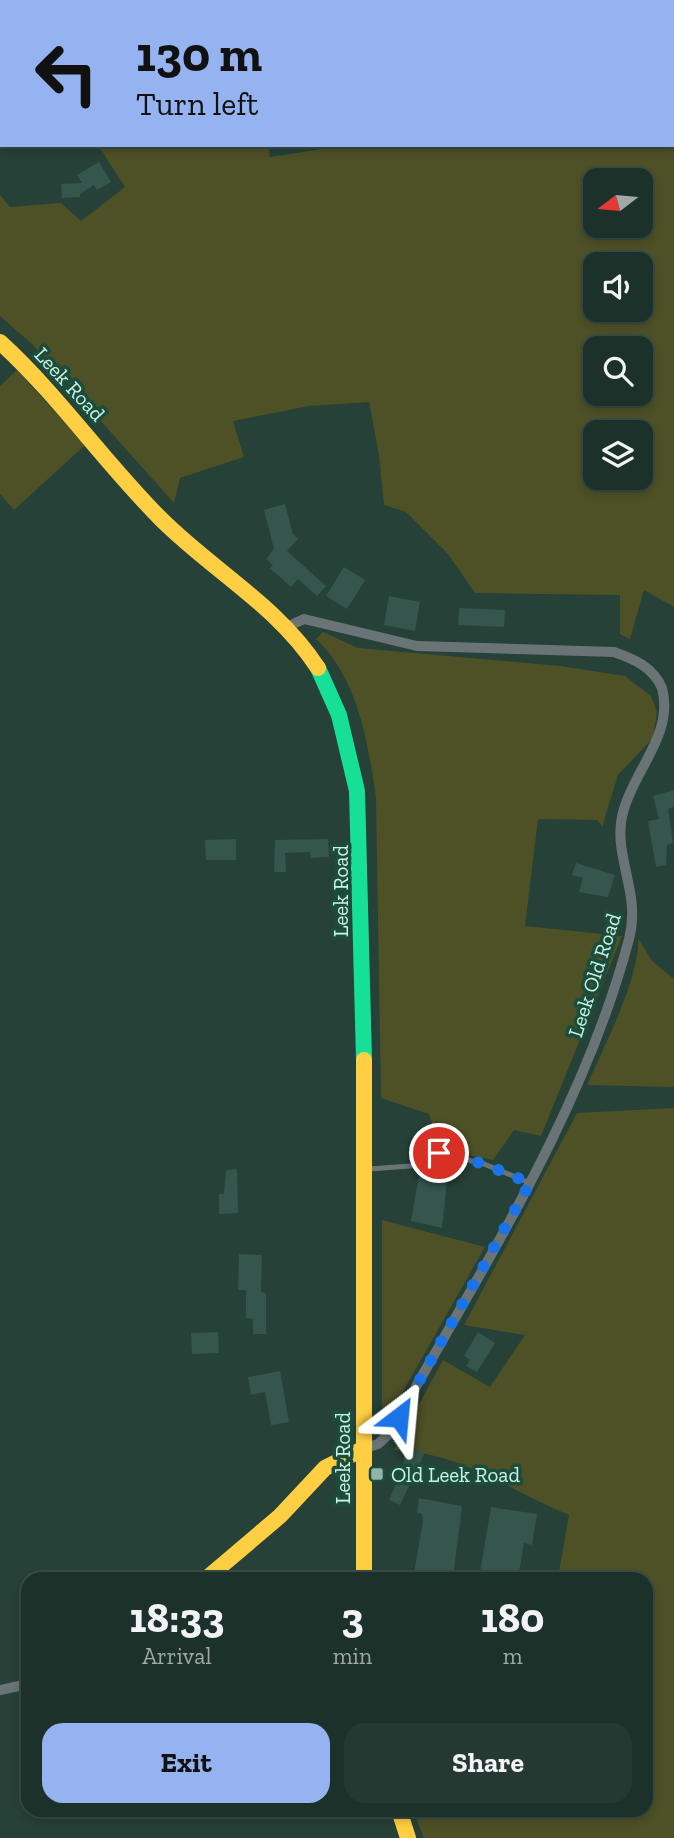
<!DOCTYPE html>
<html lang="en">
<head>
<meta charset="utf-8">
<style>
	body { margin:0; font-family:"Zilla Slab",serif; background:#253932; color:#f1f3f6; height:100vh; display:flex; flex-direction:column; font-size:26px; white-space:nowrap }
	* { box-sizing:border-box; margin:0 }
	p { font-size:23px; color:#a0a9a8 }
	.icon { flex:none; width:38px; height:38px; fill:none; stroke:currentColor; stroke-width:2; stroke-linecap:round; stroke-linejoin:round }
	.map { position:relative; flex:1; overflow:hidden }
	.drawer { position:absolute; left:21px; top:1572px; width:632px; height:245px; display:flex; flex-direction:column; background:#1c312a; border-radius:21px; box-shadow:0 4px 10px #0003,0 0 0 2px #3a4c47 }
	.drawer>* { flex:none }
	.hud { position:absolute; left:0px; top:0px; width:676px; height:147px; box-shadow:0 4px 10px #0003,0 0 0 2px #3a4c47; background:#95b2f1; color:#111; overflow:hidden }
	.needle { width:46px; rotate:254deg }
	.fabs { position:absolute; left:583px; top:168px; display:grid; gap:14px }
	.fabs a { display:grid; place-items:center; width:70px; height:70px; border-radius:14px; background:#1c312a; box-shadow:0 4px 10px #0003,0 0 0 2px #3a4c47; font-size:35px }
	.pin { position:absolute; display:grid; place-items:center; width:60px; height:60px; color:#fff; margin:-30px; border:4px solid #fff; border-radius:50%; box-shadow:0 2px 7px #0007 }
	.me { position:absolute; width:77px; margin:-38px; rotate:29deg; stroke-linejoin:round; filter:drop-shadow(0 0 5px #0008) }
	.turn { display:flex; align-items:center; gap:24px; height:147px; padding:0 21px; font-size:32px }
	.turn .icon { width:91px; height:91px; stroke-width:2.5 }
	.turn b { display:block; font-size:49px; line-height:60px }
	.eta { display:flex; justify-content:space-evenly; align-items:center; height:119px; text-align:center }
	.eta b { font-size:42px; font-weight:800; line-height:49px }
	.cta { display:flex; gap:14px; margin-top:auto; padding:14px 21px }
	.cta a { flex:1; height:80px; border-radius:21px; background:#95b2f1; color:#111; font-size:28px; font-weight:800; line-height:80px; text-align:center }
	.cta a+a { background:#253932; color:#f1f3f6 }
	.map>svg:first-child { display:block }
	.green { fill:#4e5126; fill-rule:evenodd }
	.building { fill:#36554c }
	.lines { fill:none; stroke-linecap:round; stroke-linejoin:round }
	.lane { stroke:#6a7477; stroke-width:5 }
	.street { stroke:#6a7477; stroke-width:10 }
	.fast { stroke:#16e098; stroke-width:16 }
	.slow { stroke:#ffcf43; stroke-width:16 }
	.route { stroke:#1a73e8; stroke-width:12; stroke-dasharray:0 21.6 }
	.poi-dot { fill:#90b5a7; stroke:#1b4c3c; stroke-width:2.5 }
	.labels { text-anchor:middle; dominant-baseline:central; stroke-width:7; stroke-linejoin:round; paint-order:stroke }
	.street-label { font-size:21px; fill:#c9f3e3; stroke:#1b4c3c }
	.poi-label { font-size:21px; fill:#c9f3e3; stroke:#1b4c3c; text-anchor:start }
</style>
</head>
<body>
<div class="map">
<svg width="674" height="1838" viewBox="0 0 674 1838">
	<rect width="100%" height="100%" fill="#264138"/>
	<!-- green -->
	<g class="green">
		<path d="M674,78V607L644,590L630,639L620,634V595L475,593L448,554L406,512L384,505L379,455L369,402L309,406L233,421L244,457L180,478L174,503L32,344L0,316V195L10,207L61,203L81,221L125,187L98,145H268L270,157L348,145H674ZM595,180H640V226H595ZM595,264H640V310H595ZM640,348V394H595V348ZM640,432V478H595V432Z"/>
		<path d="M17,370L85,445L14,510L0,494V386Z"/>
		<path d="M323,632L358,648L560,666L625,676L651,696L657,712L653,738L618,775L602,827L598,820L538,819L525,926L622,936L541,1136L514,1130L493,1160L440,1149L429,1114L381,1098L376,797C368,743 358,678 316,639Z"/>
		<path d="M638,938L652,961L674,979V1087L587,1085C603,1049 641,975 638,938Z"/>
		<path d="M674,1108V1838H424L413,1810H646V1578H558L569,1515C511,1491 460,1452 394,1450L443,1360L490,1387L525,1335L464,1325L577,1113Z"/>
		<path d="M382,1220L485,1247L389,1416H382Z"/>
	</g>
	<!-- building -->
	<g class="building">
		<path d="M99,162L111,182L97,190L94,185L80,194V197L62,198L61,184L82,183L77,175Z"/>
		<path d="M285,504L293,534L298,539L287,551L326,586L317,596L298,579L291,587L270,568L273,565L266,559L274,549L264,510Z"/>
		<path d="M344,567L365,580L347,609L326,596Z"/>
		<path d="M389,596L420,602L415,631L384,625Z"/>
		<path d="M459,608L505,610L504,627L458,625Z"/>
		<path d="M674,790V807L668,809L673,843L667,845L666,865L656,867L648,821L659,819L653,796Z"/>
		<path d="M236,839V860H206L205,840Z"/>
		<path d="M328,839L329,857L311,858L310,852L285,853L286,872H274L275,840Z"/>
		<path d="M576,863L615,875L608,897L579,892L583,878L572,875Z"/>
		<path d="M438,1160L449,1163L442,1228L411,1221L419,1175L430,1177L432,1165Z"/>
		<path d="M237,1169L238,1213L219,1214V1194H224L226,1170Z"/>
		<path d="M239,1254L262,1255L261,1292L266,1293V1334H253V1319L246,1318V1290H238Z"/>
		<path d="M218,1332L219,1353L192,1354L191,1333Z"/>
		<path d="M478,1332L495,1343L477,1372L466,1366L470,1360L464,1356Z"/>
		<path d="M280,1371L289,1422L271,1425L265,1392L251,1395L248,1377Z"/>
		<path d="M405,1450L425,1452L400,1505L389,1500L403,1469Z"/>
		<path d="M419,1498L462,1506L453,1578H413L423,1522L422,1514L417,1513Z"/>
		<path d="M491,1507L537,1514L532,1545L524,1543L518,1578H479Z"/>
	</g>
	<g class="lines">
		<!-- lane -->
		<path class="lane" d="M369,1169L424,1165L439,1153L484,1164L530,1183"/>
		<!-- street -->
		<g class="street">
			<path d="M155,2L158,0"/>
			<path d="M0,91L2,90"/>
			<path d="M287,627L304,619L417,646L614,652C634,659 653,667 662,688C674,733 636,768 624,809C610,854 642,890 629,939C582,1117 478,1273 390,1433L378,1444L363,1449"/>
			<path d="M0,1690L28,1684"/>
		</g>
		<!-- fast -->
		<path class="fast" d="M318,668L339,715L357,791L364,1060"/>
		<!-- slow -->
		<g class="slow">
			<path d="M0,342C59,396 104,462 161,519C213,571 277,605 318,668"/>
			<path d="M364,1060V1578"/>
			<path d="M207,1578L280,1516L325,1468L363,1449"/>
			<path d="M399,1810L408,1838"/>
		</g>
	</g>
	<g class="lines">
		<!-- route -->
		<path class="route" d="M399,1417L530,1183L484,1164L439,1153"/>
	</g>
	<!-- markers -->
	<rect class="poi-dot" x="370" y="1467" width="14" height="14" rx="3.5"/>
	<g class="labels">
		<!-- street labels -->
		<g class="street-label">
			<text transform="translate(70 384) rotate(47)">Leek Road</text>
			<text transform="translate(340 891) rotate(-90)">Leek Road</text>
			<text transform="translate(594 975) rotate(-72)">Leek Old Road</text>
			<text transform="translate(342 1458) rotate(-90)">Leek Road</text>
		</g>
		<!-- poi labels -->
		<g class="poi-label">
			<text x="391" y="1474">Old Leek Road</text>
		</g>
	</g>
</svg>
<div class="fabs">
<a><svg class="needle" viewBox="-14 -14 28 28"><path d="M0-13l5 13h-10z" fill="#e53935"/><path d="M0 13l5-13h-10z" fill="#a0a9a8"/></svg></a>
<a><svg class="icon" aria-label="sound" viewBox="0 0 24 24"><path d="M4 9h4l5-4v14l-5-4H4zM17 9q2 3 0 6"/></svg></a>
<a><svg class="icon" aria-label="search" viewBox="0 0 24 24"><circle cx="10" cy="10" r="6"/><path d="M15 15l6 6"/></svg></a>
<a><svg class="icon" aria-label="layers" viewBox="0 0 24 24"><path d="M12 4l9 5-9 5-9-5zM3 14l9 5 9-5"/></svg></a>
</div>
<div class="pin" style="left:439px;top:1153px;background:#d93025"><svg class="icon" aria-label="arrive" viewBox="0 0 24 24"><path d="M6 21V4h12l-3 4 3 4H6"/></svg></div>
<svg class="me" style="left:399px;top:1417px" viewBox="-20 -20 40 40"><path d="M0-17L14 15 0 8-14 15z" fill="#1a73e8" stroke="#fff" stroke-width="4"/></svg>
<div class="hud">
<div class="turn"><svg class="icon" aria-label="left" viewBox="0 0 24 24"><path d="M17 20v-9H6M10 6l-5 5 5 5"/></svg><div><b>130 m</b>Turn left</div></div>
</div>
<section class="drawer">
<div class="eta">
<div><b>18:33</b><p>Arrival</p></div>
<div><b>3</b><p>min</p></div>
<div><b>180</b><p>m</p></div>
</div>
<div class="cta"><a>Exit</a><a>Share</a></div>
</section>
</div>
</body>
</html>
